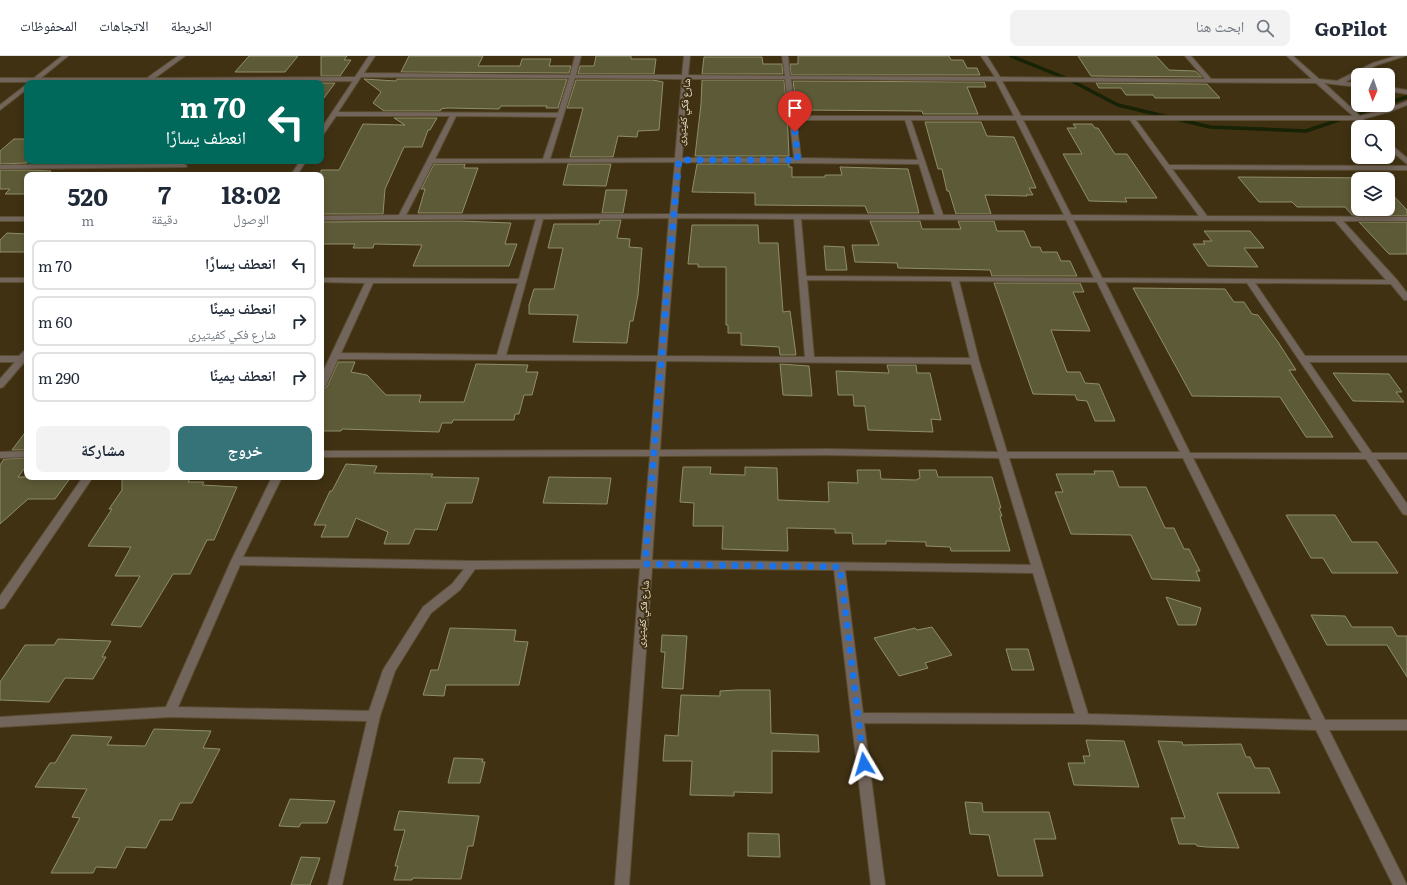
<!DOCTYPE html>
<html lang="ar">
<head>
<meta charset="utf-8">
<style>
	body { margin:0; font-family:Literata,"Noto Naskh Arabic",serif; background:#f2f2f3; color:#1f2937; direction:rtl; height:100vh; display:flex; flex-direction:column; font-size:15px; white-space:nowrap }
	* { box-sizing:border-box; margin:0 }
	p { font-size:13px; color:#747a83 }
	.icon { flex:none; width:22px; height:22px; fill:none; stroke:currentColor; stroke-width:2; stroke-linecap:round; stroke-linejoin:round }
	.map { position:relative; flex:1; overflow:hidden; direction:ltr }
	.side { position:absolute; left:24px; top:116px; width:300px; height:308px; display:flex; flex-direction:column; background:#fff; border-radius:8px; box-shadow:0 2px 10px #0003; direction:rtl }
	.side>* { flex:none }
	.top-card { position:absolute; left:24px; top:24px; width:300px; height:84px; border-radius:8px; box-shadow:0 2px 10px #0003; direction:rtl; background:#00695c; color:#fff; overflow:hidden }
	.needle { width:26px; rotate:182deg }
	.controls { position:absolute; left:1351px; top:12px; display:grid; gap:8px }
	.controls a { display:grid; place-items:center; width:44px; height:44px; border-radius:8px; background:#fff; box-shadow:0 2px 10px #0003; font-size:20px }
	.pin { position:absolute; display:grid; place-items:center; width:34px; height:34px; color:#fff; margin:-41px -17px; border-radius:50% 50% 50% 0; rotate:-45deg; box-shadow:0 0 4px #0007 }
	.pin .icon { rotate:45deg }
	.me { position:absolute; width:44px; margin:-22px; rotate:353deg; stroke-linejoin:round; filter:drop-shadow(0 0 3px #0008) }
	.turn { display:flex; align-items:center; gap:14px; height:84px; padding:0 12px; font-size:18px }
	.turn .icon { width:52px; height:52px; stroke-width:2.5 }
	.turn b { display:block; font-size:28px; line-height:34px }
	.eta { display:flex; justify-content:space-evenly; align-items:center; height:68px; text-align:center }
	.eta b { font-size:24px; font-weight:700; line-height:28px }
	.primary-button { display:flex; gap:8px; margin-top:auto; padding:8px 12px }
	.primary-button a { flex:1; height:46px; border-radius:8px; background:#367379; color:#fff; font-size:16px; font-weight:700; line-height:46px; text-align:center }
	.primary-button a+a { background:#f2f2f3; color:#1f2937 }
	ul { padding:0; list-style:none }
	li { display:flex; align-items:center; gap:12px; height:50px; margin:0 8px 6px; padding:0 4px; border:2px solid #e0e1e3; border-radius:8px }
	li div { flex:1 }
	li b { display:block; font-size:15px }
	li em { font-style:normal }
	header { display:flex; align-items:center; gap:24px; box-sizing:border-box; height:56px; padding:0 20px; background:#fff; border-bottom:1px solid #e0e1e3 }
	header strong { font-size:19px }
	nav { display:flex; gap:22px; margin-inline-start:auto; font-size:14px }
	.search { width:280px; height:36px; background:#f2f2f3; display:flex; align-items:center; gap:10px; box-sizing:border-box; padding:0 14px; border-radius:8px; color:#747a83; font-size:15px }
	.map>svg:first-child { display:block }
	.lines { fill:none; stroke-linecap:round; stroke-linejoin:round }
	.stream { stroke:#172304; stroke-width:3.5 }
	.building { fill:#5d5b37; stroke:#8f8e6b }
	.minor-casing { stroke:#5c4e32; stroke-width:2 }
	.minor { fill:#72655b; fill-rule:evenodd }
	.route { stroke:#1a73e8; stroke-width:7; stroke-dasharray:0 12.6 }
	.labels { text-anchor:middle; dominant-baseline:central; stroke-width:4; stroke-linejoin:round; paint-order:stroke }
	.street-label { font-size:10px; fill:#f1e8d7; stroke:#403113 }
</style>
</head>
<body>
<header>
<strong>GoPilot</strong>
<div class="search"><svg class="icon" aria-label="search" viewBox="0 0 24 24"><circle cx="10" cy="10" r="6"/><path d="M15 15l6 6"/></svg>ابحث هنا</div>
<nav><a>الخريطة</a><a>الاتجاهات</a><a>المحفوظات</a></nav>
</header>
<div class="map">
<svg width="1407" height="829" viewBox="0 0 1407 829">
	<rect width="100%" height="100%" fill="#403113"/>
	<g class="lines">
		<!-- stream -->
		<g class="stream">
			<path d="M1011,0L1068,23L1118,49L1210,71L1306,75L1383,49"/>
			<path d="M1388,47L1407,41"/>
		</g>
	</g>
	<!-- building -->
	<g class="building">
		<path d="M249,0H298L285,16H235Z"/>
		<path d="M321,0H347L344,4H351L340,20H321Z"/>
		<path d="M409,0H483L478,10H520L522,3H551L549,10H571L569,17L401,16Z"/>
		<path d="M596,0H631V3H656L654,18H578L580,10H594Z"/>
		<path d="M798,0H949L951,4H963L967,12H977L980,19H791L790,8H798Z"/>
		<path d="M1078,0H1156L1169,14L1195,15L1202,21L1091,20Z"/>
		<path d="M704,1H762L763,8H782L783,18H702Z"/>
		<path d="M364,23L396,25L397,23H567L558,52H546L547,50H501L499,53L447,52L441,53L440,55H384L373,47L381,36Z"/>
		<path d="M576,24H653L663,26L659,74L638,75L637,81L618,80L613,101H570L583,52H567Z"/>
		<path d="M702,24H784L787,54L789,100H695L701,48Z"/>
		<path d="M793,25L984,26L986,31H967L978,58H923L922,55L797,54Z"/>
		<path d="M321,27H335L321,46Z"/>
		<path d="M1096,27L1207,28L1220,42H1155L1153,39H1126L1121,32H1099Z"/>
		<path d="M394,62H437L430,74H428L422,91H404L385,133L383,158H321V114H339L363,68L405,69Z"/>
		<path d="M925,66H981L987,80L1014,81L1036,132H1029L1033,139H1026L1027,140L985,139L991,158H956L949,135H947L942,113H938Z"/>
		<path d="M1073,68H1092L1095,72H1098L1115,98H1127L1157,142H1125L1127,146L1089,145L1063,98H1082L1067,72H1076Z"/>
		<path d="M14,83H27V107L0,108V95Z"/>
		<path d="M434,108H465L464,112H478L462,157H418L425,133H421Z"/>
		<path d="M568,108H611L606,130L563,129Z"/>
		<path d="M697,108H789V111H792V121H825V119H842L840,111L908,113L919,157H868L865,150L755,149V137L692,136Z"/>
		<path d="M0,114H27L51,115L48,119H27V138H5L10,133H0Z"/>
		<path d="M1238,121L1376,122L1377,123H1358V153H1388V134L1407,154V160L1352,159L1345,151H1297L1292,146H1259Z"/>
		<path d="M606,134H627L623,157H602Z"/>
		<path d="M600,164H621L617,182L630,183L629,191L642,192L638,239L633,265H630L627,287L573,286L578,259L529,258V249L534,233H554L563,192H548L554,168H599Z"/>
		<path d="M459,165L511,167L505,188H517L509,210H413L422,189L374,188L373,192H353L355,188H321V166Z"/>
		<path d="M870,165H920L922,173H961L958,165H994L997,175H1024L1031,191H1040L1042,196H1057L1061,205H1070L1077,220H992L990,214L898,212L897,207L855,206L852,189H879Z"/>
		<path d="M1359,166H1407V198H1389Z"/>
		<path d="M692,169H758L759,187H778L783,256L790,255L796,299H780L779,291L741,289V277H728V269H726V211H698V208H688Z"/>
		<path d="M1204,175H1250L1264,192H1244L1258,211L1208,210L1193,188H1205L1203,185H1212Z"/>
		<path d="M7,177L27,178V196H0V184Z"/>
		<path d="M824,190L844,191L847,214H826Z"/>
		<path d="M994,227H1080L1084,236H1073L1090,275L1051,274L1067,316H1080L1085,327L1099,328L1115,365H1095L1087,345L1077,344L1075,339L1033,338Z"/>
		<path d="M1133,232L1225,233L1234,246H1244L1252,258L1258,259L1278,286L1296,314H1289L1333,381H1306L1280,341L1192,340Z"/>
		<path d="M338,306H355L351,316L367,319L386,339H421L419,346H464L476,308L528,309L526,316H538L532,339H524L519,358H515L514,364H453L452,367H442L439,376L342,373L341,375H321V334L327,331Z"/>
		<path d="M780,308L809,310L812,340L783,339Z"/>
		<path d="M887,309H916L917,317H930L941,364L931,363L933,376L868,374L865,350H854L853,339H838L836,315L889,317Z"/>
		<path d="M1333,317L1389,318L1402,336H1396L1404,346L1353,345Z"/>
		<path d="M27,374V394H12Z"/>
		<path d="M27,402V409L18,421H71L55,443H28L0,468V409L4,403Z"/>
		<path d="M346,408L377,410L374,417L433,418L431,421L479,422L472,447H446L437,474L415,473L409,488H384L388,476L356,462L348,481H321L326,469H314L330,435H332Z"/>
		<path d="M683,411H711L710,418L745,419V411L777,412L778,444L829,446L828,426L858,427L857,414H880L881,423L916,424L920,422L919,414H936L938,421H992L1001,452H999L1002,460H1000L1010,495H951L950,491L926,490V486L886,485V488H853L852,477H835V473L787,472L788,495L722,493L723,470H693L694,447L680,446Z"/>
		<path d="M1094,415H1113L1119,431H1146L1165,472H1174L1184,493H1189L1200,515H1196L1200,525L1152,523L1131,479L1071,478L1055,436H1063L1056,418H1095Z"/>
		<path d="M122,421H191L188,426H204L202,429L237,431L214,484H207L190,518H173L141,571L111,569L140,520H115L131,491L88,490L112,453H109L122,434Z"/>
		<path d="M549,421L611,422L607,448L543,447Z"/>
		<path d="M1286,459H1335L1352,486H1377L1398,517H1332L1323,502H1311Z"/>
		<path d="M1166,541L1201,552L1196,569H1178Z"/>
		<path d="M1311,559L1345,560L1352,571H1392L1397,580H1407V621L1387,589H1327Z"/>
		<path d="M932,571L952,599L925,607L928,612L899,620L874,582L915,572L917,574Z"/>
		<path d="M450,572L516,574L514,585L528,586L519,629H446L444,640L423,639L431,614H438Z"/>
		<path d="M662,579L687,580L683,633L662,632L665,596H661Z"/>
		<path d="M58,583L111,585L102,601H106L93,623L65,622L49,646L0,644V626L25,589H54Z"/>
		<path d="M1006,593H1028L1034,614H1012Z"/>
		<path d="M737,634H770L771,677L818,679L819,696L772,695V737L734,736V740L690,739L692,705H663L665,679L678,680L681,639L720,640V635Z"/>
		<path d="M154,673L211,675L203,692L220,693L192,747H180L172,764H160L146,792L126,791L116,812L96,811L93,817H51L80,762L72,761L87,733L35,731L50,707H55L72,679L112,681L107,689L145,690Z"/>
		<path d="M1086,684L1124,685L1139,731L1074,729L1068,707H1085L1083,700H1090Z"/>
		<path d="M1158,685L1182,686L1183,689L1241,688L1246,701H1250L1255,712H1269L1280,737H1217L1239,792L1206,791L1197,790L1196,788H1179L1171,762H1185Z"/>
		<path d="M454,702L483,703L482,706H485L480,727H448Z"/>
		<path d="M290,743L335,745L327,767H301L299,771L279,770Z"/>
		<path d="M965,746L982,747L983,756H1049L1056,783H1034L1043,820H998L989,779L970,778Z"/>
		<path d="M399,755L479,760L473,790H468L461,823L413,822L412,824H394L398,810H395L405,774H394Z"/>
		<path d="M748,777L779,778L780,801L748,800Z"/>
		<path d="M301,801L320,802L310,829H291Z"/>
	</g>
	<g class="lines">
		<defs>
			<g id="minor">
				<path d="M62,0H68L41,22H147L178,0H185L155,22L355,21L369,0H375L364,17L570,19L575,0H581L576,19H682L684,0H690L688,19L785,20L782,0H788L790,20L995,21L981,0H987L1000,21L1205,23L1185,0H1191L1211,23H1312L1287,0H1293L1319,23L1337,25L1373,7L1396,0H1405L1377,9L1345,26L1358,27V31L1324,27L1360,60L1385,54L1407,45V49L1389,56L1363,63L1372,71H1365L1357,64H1136L1169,109L1407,110V114L1172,113L1207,160L1407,161V165H1343L1397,224L1407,237V244H1404L1391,228L1255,227L1305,300H1407V306H1309L1372,397H1407V403H1376L1407,448V459L1403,458L1366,403L1193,402L1325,664H1407V674H1329L1407,829H1393L1316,674L1083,668L864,667L885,829H871L834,514L652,512L629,829H615L640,512L475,513L460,534L431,557L395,615L380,660L342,829H328L367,665L170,661L0,671V661L166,651L231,505L272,421H282L243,501L472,505L641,504L650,400L321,401V395L650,394L657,305L338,303L326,330L321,333V320L365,227L321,226V222L519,223L536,163L321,164V160L399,159L450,60H336L323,79L321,80V73L353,25L0,26V22H34ZM361,21L569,22L558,57L338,56ZM575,22L682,23L675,102L550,103ZM688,23H785L794,102H682ZM791,23L996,25L1014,60H796ZM1002,25L1316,27L1353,60H1021ZM456,60L557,61L543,103H435ZM796,64H905L918,104L801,102ZM911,64H1016L1064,159H943ZM1023,64H1130L1199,160L1071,159ZM675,106L670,158L406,159L433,107ZM681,106L919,108L935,159L677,158ZM669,162L658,300L506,299L543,163ZM677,162L794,163L805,301L666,300ZM801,163L1066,164L1094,222L806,220ZM1073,164L1335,165L1386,224L1102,222ZM807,224L951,225L970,302L814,301ZM959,225L1097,226L1180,396H1007L979,305ZM1105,226L1247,227L1362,397H1190ZM373,227H518L497,299L341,297ZM666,305L971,308L998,396L827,393L660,394ZM827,399L999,402L1031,509L652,504L659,400ZM1009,402H1183L1312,664L1088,658ZM240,509L464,513L452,528L423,551L383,614L369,655L178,651ZM845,514L1033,517L1075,658L863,657Z"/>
				<path d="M27,28V33L0,54V49Z"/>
				<path d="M1388,31L1407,34V38L1388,35Z"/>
				<path d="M1388,86L1407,102V108L1388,92Z"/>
				<path d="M300,105H306L297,119H291Z"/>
				<path d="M184,108L187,110L186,111L0,113V109Z"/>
				<rect x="0" y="161" width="27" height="4"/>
				<rect x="0" y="222" width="27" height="4"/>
				<path d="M27,294V303L3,331L0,332V323L15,306H0V300H19L24,295Z"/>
				<path d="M27,395V401L0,402V396Z"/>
				<path d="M83,421H93L4,552L0,553V540Z"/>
			</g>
		</defs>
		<!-- minor casing -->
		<use href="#minor" class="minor-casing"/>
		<!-- minor -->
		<use href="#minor" class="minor"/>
	</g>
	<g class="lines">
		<!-- route -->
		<path class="route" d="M795,76L798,104H679L668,221L645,508L840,511L864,708"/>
	</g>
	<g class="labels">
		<!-- street labels -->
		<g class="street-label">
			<text transform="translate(683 56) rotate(-85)">شارع فكي كفيتيرى</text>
			<text transform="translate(642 558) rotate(-86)">شارع فكي كفيتيرى</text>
		</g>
	</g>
</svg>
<div class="controls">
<a><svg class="needle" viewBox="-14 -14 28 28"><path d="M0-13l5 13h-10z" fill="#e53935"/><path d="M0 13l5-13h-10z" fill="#747a83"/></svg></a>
<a><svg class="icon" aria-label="search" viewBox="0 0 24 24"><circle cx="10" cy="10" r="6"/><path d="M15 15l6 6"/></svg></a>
<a><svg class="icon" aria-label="layers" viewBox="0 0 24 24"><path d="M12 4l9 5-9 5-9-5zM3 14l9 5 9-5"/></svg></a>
</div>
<div class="pin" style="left:795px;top:76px;background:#d93025"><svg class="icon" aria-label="arrive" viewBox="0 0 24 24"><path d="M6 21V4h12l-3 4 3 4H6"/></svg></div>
<svg class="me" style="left:864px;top:708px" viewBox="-20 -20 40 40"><path d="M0-17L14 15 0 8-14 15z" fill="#1a73e8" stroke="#fff" stroke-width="4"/></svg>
<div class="top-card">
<div class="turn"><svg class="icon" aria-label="left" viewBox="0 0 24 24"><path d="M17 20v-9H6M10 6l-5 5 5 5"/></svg><div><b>70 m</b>انعطف يسارًا</div></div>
</div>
<section class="side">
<div class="eta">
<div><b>18:02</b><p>الوصول</p></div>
<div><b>7</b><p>دقيقة</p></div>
<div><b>520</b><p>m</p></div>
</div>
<ul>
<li><svg class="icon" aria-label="left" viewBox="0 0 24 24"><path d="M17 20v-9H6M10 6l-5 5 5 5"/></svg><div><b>انعطف يسارًا</b></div><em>70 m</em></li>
<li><svg class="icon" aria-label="right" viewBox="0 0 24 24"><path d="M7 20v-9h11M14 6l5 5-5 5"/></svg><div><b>انعطف يمينًا</b><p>شارع فكي كفيتيرى</p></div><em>60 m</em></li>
<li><svg class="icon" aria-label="right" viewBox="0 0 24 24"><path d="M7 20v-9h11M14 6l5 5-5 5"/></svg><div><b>انعطف يمينًا</b></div><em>290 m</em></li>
</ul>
<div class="primary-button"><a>خروج</a><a>مشاركة</a></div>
</section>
</div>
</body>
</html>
